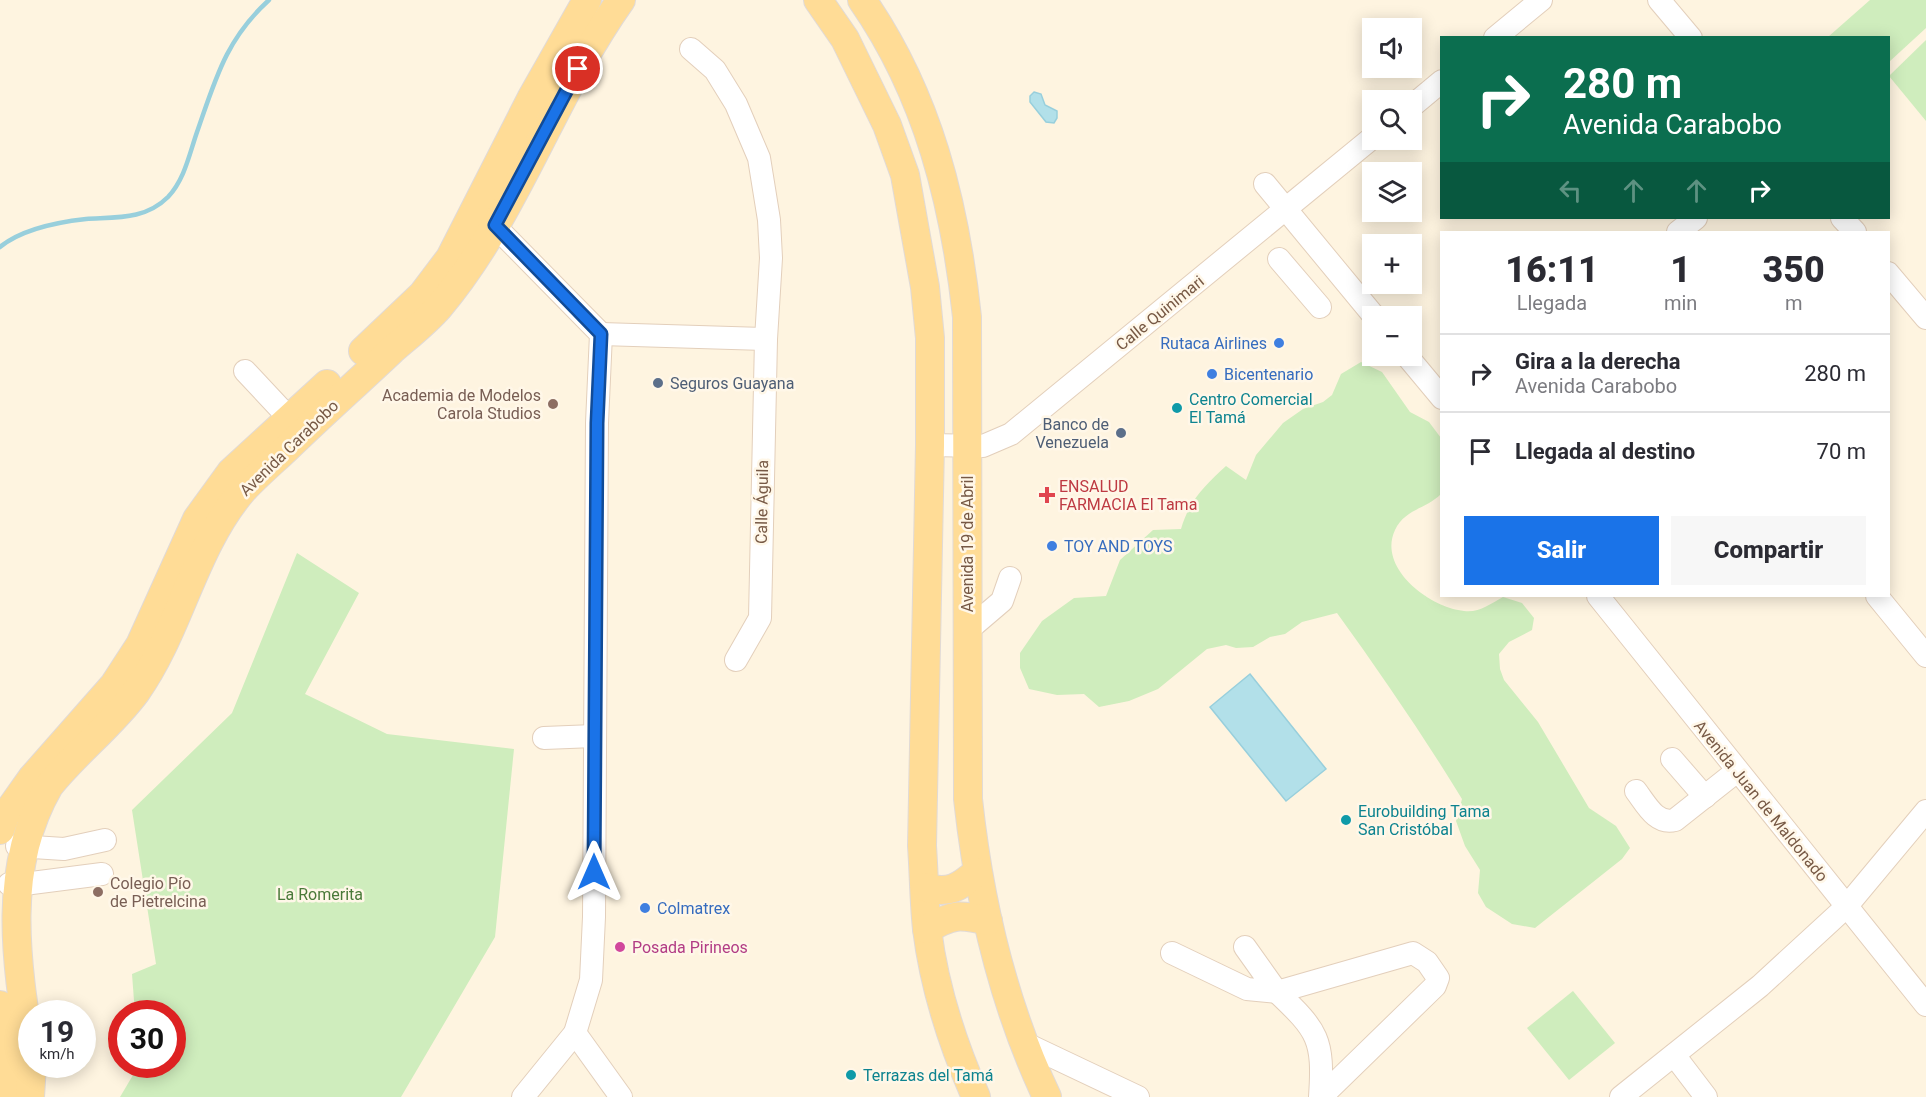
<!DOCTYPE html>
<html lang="es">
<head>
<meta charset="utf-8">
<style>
	body { margin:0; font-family:Roboto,sans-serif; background:#f7f7f7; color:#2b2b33; height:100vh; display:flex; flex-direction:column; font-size:22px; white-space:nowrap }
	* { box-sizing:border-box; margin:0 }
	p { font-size:20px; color:#7c7c81 }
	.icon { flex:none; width:33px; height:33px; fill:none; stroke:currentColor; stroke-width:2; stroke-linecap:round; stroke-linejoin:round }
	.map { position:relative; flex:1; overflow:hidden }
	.panel { position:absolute; left:1440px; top:231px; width:450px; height:366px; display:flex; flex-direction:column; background:#fff; border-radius:0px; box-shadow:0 3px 15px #0003 }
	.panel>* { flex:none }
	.guide { position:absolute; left:1440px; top:36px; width:450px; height:183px; border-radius:0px; box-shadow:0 3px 15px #0003; background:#0b6e4f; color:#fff; overflow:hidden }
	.fabs { position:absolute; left:1362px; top:18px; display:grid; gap:12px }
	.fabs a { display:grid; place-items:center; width:60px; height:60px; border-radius:0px; background:#fff; box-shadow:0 3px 15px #0003; font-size:30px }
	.speed { position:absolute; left:18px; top:1000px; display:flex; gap:12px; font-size:30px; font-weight:700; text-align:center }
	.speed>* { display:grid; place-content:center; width:78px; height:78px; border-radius:50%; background:#fff; box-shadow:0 3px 15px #0003; line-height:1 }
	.speed small { font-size:15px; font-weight:400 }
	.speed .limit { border:9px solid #d22; background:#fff; color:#111 }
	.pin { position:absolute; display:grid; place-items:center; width:51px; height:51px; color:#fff; margin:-26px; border:3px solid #fff; border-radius:50%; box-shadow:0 2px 6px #0007 }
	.me { position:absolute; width:66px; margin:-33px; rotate:0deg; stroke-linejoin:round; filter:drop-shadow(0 0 4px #0008) }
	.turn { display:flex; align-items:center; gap:21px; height:126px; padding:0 24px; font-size:27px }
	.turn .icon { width:78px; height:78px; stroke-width:2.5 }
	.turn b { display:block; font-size:42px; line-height:51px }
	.lanes { display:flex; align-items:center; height:57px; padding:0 24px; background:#0003; justify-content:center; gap:30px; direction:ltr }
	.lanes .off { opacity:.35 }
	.eta { display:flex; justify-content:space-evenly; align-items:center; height:102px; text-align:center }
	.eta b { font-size:36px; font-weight:800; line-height:42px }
	.primary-button { display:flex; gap:12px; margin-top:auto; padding:12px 24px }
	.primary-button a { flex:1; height:69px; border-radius:0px; background:#1a73e8; color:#fff; font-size:24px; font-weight:800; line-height:69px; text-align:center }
	.primary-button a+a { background:#f7f7f7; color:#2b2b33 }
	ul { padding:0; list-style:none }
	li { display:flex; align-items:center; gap:18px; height:78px; padding:0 24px; border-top:2px solid #e1e1e2 }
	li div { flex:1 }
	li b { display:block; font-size:22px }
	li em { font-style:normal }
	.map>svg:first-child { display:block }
	.green { fill:#cfedbd }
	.water { fill:#b2e0e9; stroke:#98cfdc; stroke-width:1.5 }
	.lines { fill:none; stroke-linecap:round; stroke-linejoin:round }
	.stream { stroke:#98cfdc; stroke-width:4.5 }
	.minor-casing { stroke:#e3cfbb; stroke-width:24 }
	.major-casing { stroke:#e1dad6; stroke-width:30 }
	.minor { stroke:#fff; stroke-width:22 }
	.major { stroke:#ffdc96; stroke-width:28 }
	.route-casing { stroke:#114b97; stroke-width:15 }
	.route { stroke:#1a73e8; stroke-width:10 }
	.shop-dot { fill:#3f7fe0; stroke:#fff7e8; stroke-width:2 }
	.service-dot { fill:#5c6f8a; stroke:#fff7e8; stroke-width:2 }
	.education-dot { fill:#8d6e63; stroke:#fff7e8; stroke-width:2 }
	.culture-dot { fill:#0f9aa8; stroke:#fff7e8; stroke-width:2 }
	.health-dot { fill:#e0444e; stroke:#fff7e8; stroke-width:2 }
	.hotel-dot { fill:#d1479c; stroke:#fff7e8; stroke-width:2 }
	.labels { text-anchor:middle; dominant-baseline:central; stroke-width:5; stroke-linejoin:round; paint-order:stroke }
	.street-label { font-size:16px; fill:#775945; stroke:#fff7e8 }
	.shop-label { font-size:16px; fill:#366cbe; stroke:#fff7e8; text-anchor:start }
	.service-label { font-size:16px; fill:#4e5e75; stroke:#fff7e8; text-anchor:start }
	.education-label { font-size:16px; fill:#785e54; stroke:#fff7e8; text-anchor:end }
	.culture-label { font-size:16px; fill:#0d838f; stroke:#fff7e8; text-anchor:start }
	.health-label { font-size:16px; fill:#be3a42; stroke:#fff7e8; text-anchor:start }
	.park-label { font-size:16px; fill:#4a7939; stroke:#fff7e8 }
	.hotel-label { font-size:16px; fill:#b23c85; stroke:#fff7e8; text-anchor:start }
</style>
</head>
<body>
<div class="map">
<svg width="1926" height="1097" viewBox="0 0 1926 1097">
	<rect width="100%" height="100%" fill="#fef4e0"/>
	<!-- green -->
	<g class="green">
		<path d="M1870,0H1926V28L1889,62L1888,38L1828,37Z"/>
		<path d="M1926,40V121L1889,76Z"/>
		<path d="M1361,362L1382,372L1410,412L1429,422L1441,438V494C1426,509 1405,509 1395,530C1377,568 1430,608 1464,611C1479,613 1490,604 1503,597L1522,603L1534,618L1532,630L1509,642L1499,654L1500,669L1504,680L1538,722L1589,808L1616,826L1630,848L1622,859L1535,928L1512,924L1486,907L1478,893L1480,870L1465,846L1456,821L1462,799C1423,735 1381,674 1337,613L1302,622L1285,634L1270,637L1253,647L1236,648L1226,645L1207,649L1158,689L1129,701L1099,707L1084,694L1057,695L1029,689L1020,668V653L1042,621L1074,598L1106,596L1120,560L1153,530L1181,529C1189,501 1205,485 1226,466L1246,480L1256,455L1283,423L1303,409L1323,402L1332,395L1341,374Z"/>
		<path d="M297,553L359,593L305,694L387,734L514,749L495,937L401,1097H120L139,1065H172V1014H135L132,974L156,964L132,810L232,713Z"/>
		<path d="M1573,991L1615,1043L1569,1080L1527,1028Z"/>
	</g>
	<!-- water -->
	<g class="water">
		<path d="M1034,92L1041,94L1045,105L1057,111V118L1054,123L1046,122L1030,102V96Z"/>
		<path d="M1250,674L1326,769L1286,801L1210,707Z"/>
	</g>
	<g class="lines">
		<!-- stream -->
		<path class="stream" d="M0,247C22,229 59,222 86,219C116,217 145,220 168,197C184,180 189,156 196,135C215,81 225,40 269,0"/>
		<defs>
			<g id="minor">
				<path d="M1659,0L1691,38"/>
				<path d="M1495,38L1541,0"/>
				<path d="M691,49L715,70L736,104L759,158L769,220L771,258L766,339L760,618L736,660"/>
				<path d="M1412,106L1442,81"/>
				<path d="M1265,184L1374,316"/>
				<path d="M485,216L601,334L597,423L594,917L591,980L575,1033L523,1097"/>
				<path d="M1842,218L1855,232"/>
				<path d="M1678,232L1696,218"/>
				<path d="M1279,259L1320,307"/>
				<path d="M1888,273L1926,318"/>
				<path d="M601,334L766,339"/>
				<path d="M1407,356L1442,398"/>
				<path d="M245,371L289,418"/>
				<path d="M930,445L983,446L1011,434L1372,138"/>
				<path d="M1598,596L1926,1005"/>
				<path d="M1877,596L1926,656"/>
				<path d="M968,630L1002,601L1010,578"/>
				<path d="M544,738L594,736"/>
				<path d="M1672,759L1705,797"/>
				<path d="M1636,791C1646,804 1656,825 1675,820L1737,771"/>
				<path d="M17,846L64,849L105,840"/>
				<path d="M9,884H24L102,874"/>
				<path d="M1172,953L1247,989L1277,992L1245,947"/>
				<path d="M1277,992L1413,953L1427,962L1438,978L1435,986L1321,1097"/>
				<path d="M1277,992C1318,1031 1324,1039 1320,1097"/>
				<path d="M575,1033L621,1097"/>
				<path d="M1022,1042L1138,1097"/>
				<path d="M1674,1055L1706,1097"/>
				<path d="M1621,1097L1760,986L1846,907L1926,811"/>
			</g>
			<g id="major">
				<path d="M818,0L845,39L887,125L905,175L925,287L930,338V445L922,846C924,873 924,901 927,929C934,986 953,1045 976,1097"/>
				<path d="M862,0C928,95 955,204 967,317L968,799C979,901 1003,1004 1047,1097"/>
				<path d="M363,351L422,295L450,258L531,99L587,0"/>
				<path d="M0,830L5,816L32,778L114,685L140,645L197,519L231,472L327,384"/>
				<path d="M925,887C948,895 960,887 977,872"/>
				<path d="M927,929C953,914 959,914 988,921"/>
				<path d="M0,1005L7,1047L5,1097"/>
				<path d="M32,1062C17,966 0,871 49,786C75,753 111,726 136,692C180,630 193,548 243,490C256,476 271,463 285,450C320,416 356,384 392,350C408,336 425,323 439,307C516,216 552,97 621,0"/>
				<path d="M30,1097L32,1065"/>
			</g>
		</defs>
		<!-- minor casing -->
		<use href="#minor" class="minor-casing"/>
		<!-- major casing -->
		<use href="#major" class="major-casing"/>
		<!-- minor -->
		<use href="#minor" class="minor"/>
		<!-- major -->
		<use href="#major" class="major"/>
	</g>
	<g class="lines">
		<defs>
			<path id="route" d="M578,69L495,225L601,334L597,423L594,872"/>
		</defs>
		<!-- route casing -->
		<use href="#route" class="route-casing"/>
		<!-- route -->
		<use href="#route" class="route"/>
	</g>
	<!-- markers -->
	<g class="shop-dot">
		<circle cx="1279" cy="343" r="6"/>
		<circle cx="1212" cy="374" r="6"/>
		<circle cx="1052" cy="546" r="6"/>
		<circle cx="645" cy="908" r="6"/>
	</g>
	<g class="service-dot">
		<circle cx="658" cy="383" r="6"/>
		<circle cx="1121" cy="433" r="6"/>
	</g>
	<g class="education-dot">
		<circle cx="553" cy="404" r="6"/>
		<circle cx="98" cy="892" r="6"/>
	</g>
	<g class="culture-dot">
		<circle cx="1177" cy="408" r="6"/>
		<circle cx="1346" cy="820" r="6"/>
		<circle cx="851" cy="1075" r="6"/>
	</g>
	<path class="health-dot" d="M1044 486h6v6h6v6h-6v6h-6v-6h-6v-6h6z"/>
	<circle class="hotel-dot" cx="620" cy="947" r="6"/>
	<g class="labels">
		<!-- street labels -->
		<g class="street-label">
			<text transform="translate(1160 313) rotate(-39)">Calle Quinimari</text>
			<text transform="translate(289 448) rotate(-44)">Avenida Carabobo</text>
			<text transform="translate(762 502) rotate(-89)">Calle Águila</text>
			<text transform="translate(967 544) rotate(-90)">Avenida 19 de Abril</text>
			<text transform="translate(1761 801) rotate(51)">Avenida Juan de Maldonado</text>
		</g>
		<!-- shop labels -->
		<g class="shop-label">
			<text x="1267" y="343" text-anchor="end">Rutaca Airlines</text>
			<text x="1224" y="374">Bicentenario</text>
			<text x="1064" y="546">TOY AND TOYS</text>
			<text x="657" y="908">Colmatrex</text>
		</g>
		<!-- service labels -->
		<g class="service-label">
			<text x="670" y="383">Seguros Guayana</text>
			<text x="1109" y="424" text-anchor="end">Banco de<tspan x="1109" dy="18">Venezuela</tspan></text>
		</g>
		<!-- education labels -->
		<g class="education-label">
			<text x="541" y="395">Academia de Modelos<tspan x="541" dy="18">Carola Studios</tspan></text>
			<text x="110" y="883" text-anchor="start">Colegio Pío<tspan x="110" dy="18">de Pietrelcina</tspan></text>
		</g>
		<!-- culture labels -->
		<g class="culture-label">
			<text x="1189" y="399">Centro Comercial<tspan x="1189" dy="18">El Tamá</tspan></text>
			<text x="1358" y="811">Eurobuilding Tama<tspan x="1358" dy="18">San Cristóbal</tspan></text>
			<text x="863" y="1075">Terrazas del Tamá</text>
		</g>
		<!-- health labels -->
		<g class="health-label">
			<text x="1059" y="486">ENSALUD<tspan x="1059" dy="18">FARMACIA El Tama</tspan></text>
		</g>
		<!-- park labels -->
		<g class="park-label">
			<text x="320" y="894">La Romerita</text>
		</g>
		<!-- hotel labels -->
		<g class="hotel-label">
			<text x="632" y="947">Posada Pirineos</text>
		</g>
	</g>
</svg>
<div class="fabs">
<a><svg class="icon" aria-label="sound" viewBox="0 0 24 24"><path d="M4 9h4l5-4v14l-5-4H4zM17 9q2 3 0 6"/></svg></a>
<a><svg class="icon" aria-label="search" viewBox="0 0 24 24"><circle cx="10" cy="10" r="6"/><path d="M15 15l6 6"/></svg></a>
<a><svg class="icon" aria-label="layers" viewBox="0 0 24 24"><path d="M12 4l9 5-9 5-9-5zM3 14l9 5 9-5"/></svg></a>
<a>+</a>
<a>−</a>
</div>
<div class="speed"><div>19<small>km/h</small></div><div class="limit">30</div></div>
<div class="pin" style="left:578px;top:69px;background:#d93025"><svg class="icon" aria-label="arrive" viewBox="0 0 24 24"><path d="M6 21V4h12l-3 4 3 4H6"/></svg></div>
<svg class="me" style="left:594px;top:872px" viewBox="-20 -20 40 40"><path d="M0-17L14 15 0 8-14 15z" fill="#1a73e8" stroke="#fff" stroke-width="4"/></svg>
<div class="guide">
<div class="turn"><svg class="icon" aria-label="right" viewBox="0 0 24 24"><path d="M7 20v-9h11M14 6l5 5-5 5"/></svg><div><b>280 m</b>Avenida Carabobo</div></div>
<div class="lanes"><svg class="icon off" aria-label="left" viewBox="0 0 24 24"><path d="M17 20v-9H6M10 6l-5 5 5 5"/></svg><svg class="icon off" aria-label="ahead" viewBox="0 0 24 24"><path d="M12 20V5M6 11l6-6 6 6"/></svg><svg class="icon off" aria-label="ahead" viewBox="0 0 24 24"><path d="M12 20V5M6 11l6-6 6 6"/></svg><svg class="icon" aria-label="right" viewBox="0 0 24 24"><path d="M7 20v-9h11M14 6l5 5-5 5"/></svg></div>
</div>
<section class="panel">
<div class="eta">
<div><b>16:11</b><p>Llegada</p></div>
<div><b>1</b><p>min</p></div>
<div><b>350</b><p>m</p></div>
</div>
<ul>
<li><svg class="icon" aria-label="right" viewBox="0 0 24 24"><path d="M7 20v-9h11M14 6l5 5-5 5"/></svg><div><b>Gira a la derecha</b><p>Avenida Carabobo</p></div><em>280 m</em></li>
<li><svg class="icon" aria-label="arrive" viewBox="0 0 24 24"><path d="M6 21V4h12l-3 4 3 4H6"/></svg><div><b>Llegada al destino</b></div><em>70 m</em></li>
</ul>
<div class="primary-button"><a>Salir</a><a>Compartir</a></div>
</section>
</div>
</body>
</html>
